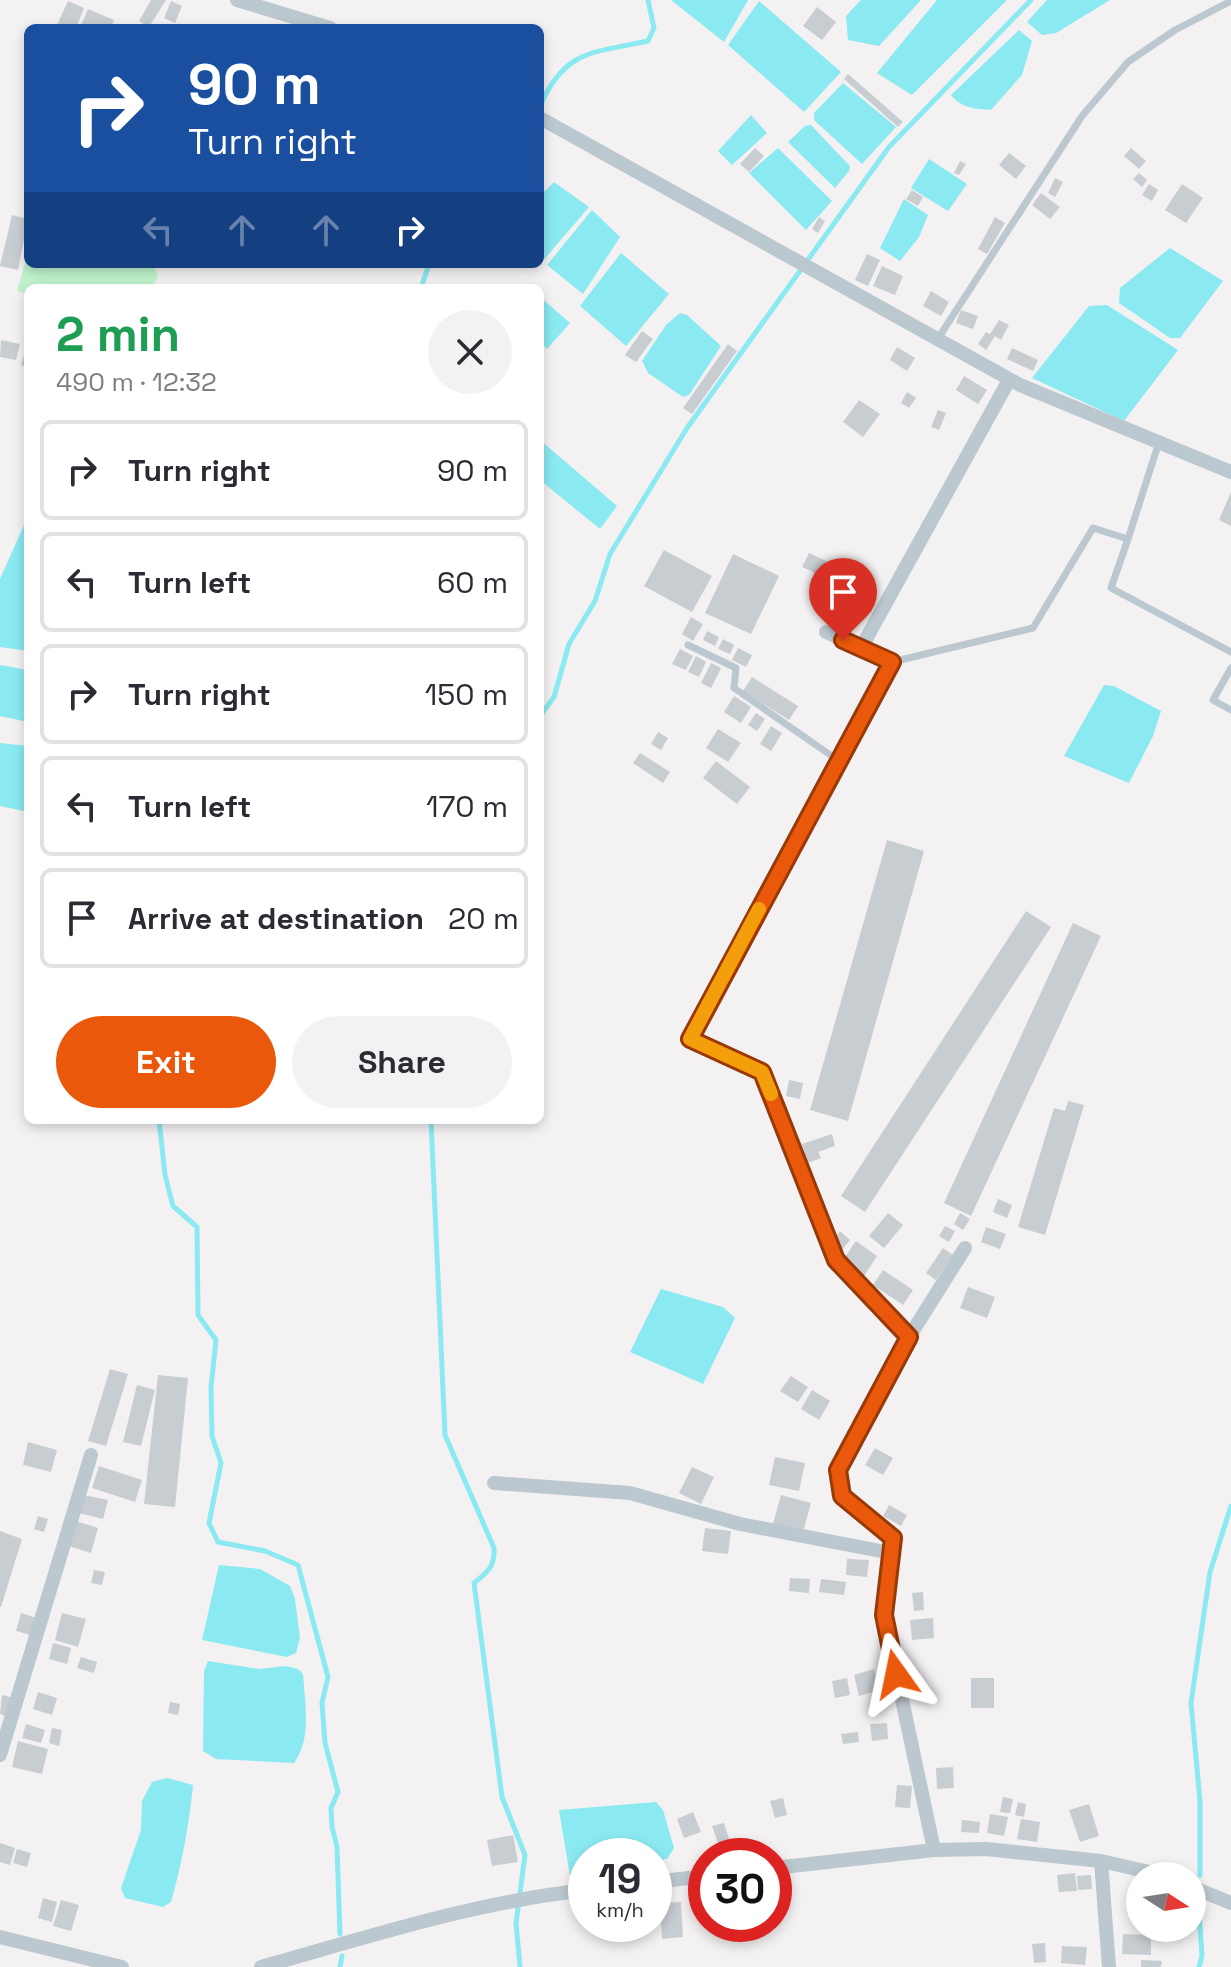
<!DOCTYPE html>
<html lang="en">
<head>
<meta charset="utf-8">
<style>
	body { margin:0; font-family:"Space Grotesk",sans-serif; background:#f2f2f3; color:#2b2b33; height:100vh; display:flex; flex-direction:column; font-size:30px; white-space:nowrap }
	* { box-sizing:border-box; margin:0 }
	p { font-size:26px; color:#7c7c81 }
	.icon { flex:none; width:44px; height:44px; fill:none; stroke:currentColor; stroke-width:2; stroke-linecap:round; stroke-linejoin:round }
	.map { position:relative; flex:1; overflow:hidden }
	.drawer { position:absolute; left:24px; top:284px; width:520px; height:840px; display:flex; flex-direction:column; background:#fff; border-radius:12px; box-shadow:0 4px 12px #0003 }
	.drawer>* { flex:none }
	.hud { position:absolute; left:24px; top:24px; width:520px; height:244px; border-radius:12px; box-shadow:0 4px 12px #0003; background:#1a4fa0; color:#fff; overflow:hidden }
	.needle { width:52px; rotate:102deg }
	.controls { position:absolute; left:1126px; top:1862px; display:grid; gap:16px }
	.controls a { display:grid; place-items:center; width:80px; height:80px; border-radius:50%; background:#fff; box-shadow:0 4px 12px #0003; font-size:40px }
	.speed { position:absolute; left:568px; top:1838px; display:flex; gap:16px; font-size:40px; font-weight:700; text-align:center }
	.speed>* { display:grid; place-content:center; width:104px; height:104px; border-radius:50%; background:#fff; box-shadow:0 4px 12px #0003; line-height:1 }
	.speed small { font-size:20px; font-weight:400 }
	.speed .limit { border:12px solid #d22; background:#fff; color:#111 }
	.pin { position:absolute; display:grid; place-items:center; width:68px; height:68px; color:#fff; margin:-82px -34px; border-radius:50% 50% 50% 0; rotate:-45deg; box-shadow:0 0 8px #0007 }
	.pin .icon { rotate:45deg }
	.me { position:absolute; width:88px; margin:-44px; rotate:348deg; stroke-linejoin:round; filter:drop-shadow(0 0 6px #0008) }
	.turn { display:flex; align-items:center; gap:28px; height:168px; padding:0 32px; font-size:36px }
	.turn .icon { width:104px; height:104px; stroke-width:2.5 }
	.turn b { display:block; font-size:56px; line-height:68px }
	.lanes { display:flex; align-items:center; height:76px; padding:0 32px; background:#0003; justify-content:center; gap:40px; direction:ltr }
	.lanes .off { opacity:.35 }
	.round { display:grid; place-items:center; flex:none; width:84px; height:84px; border-radius:42px; background:#f2f2f3 }
	.headline { display:flex; align-items:center; justify-content:space-between; height:136px; padding:0 32px }
	h1 { font-size:48px; font-weight:600; line-height:60px; color:#1e9e55 }
	.cta { display:flex; gap:16px; margin-top:auto; padding:16px 32px }
	.cta a { flex:1; height:92px; border-radius:48px; background:#ea580c; color:#fff; font-size:32px; font-weight:600; line-height:92px; text-align:center }
	.cta a+a { background:#f2f2f3; color:#2b2b33 }
	ul { padding:0; list-style:none }
	li { display:flex; align-items:center; gap:24px; height:100px; margin:0 16px 12px; padding:0 16px; border:4px solid #e1e1e2; border-radius:12px }
	li div { flex:1 }
	li b { display:block; font-size:30px }
	li em { font-style:normal }
	.map>svg:first-child { display:block }
	.green { fill:#bff2cc }
	.water { fill:#8ae9f1 }
	.lines { fill:none; stroke-linecap:round; stroke-linejoin:round }
	.stream { stroke:#8ae9f1; stroke-width:5 }
	.building { fill:#c8cdd1 }
	.service { stroke:#bcc8cf; stroke-width:7 }
	.minor { stroke:#bcc8cf; stroke-width:14 }
	.route-casing { stroke:#983908; stroke-width:20 }
	.route { stroke:#ea580c; stroke-width:14 }
	.slow { stroke:#f59e0b; stroke-width:14 }
</style>
</head>
<body>
<div class="map">
<svg width="1231" height="1967" viewBox="0 0 1231 1967">
	<rect width="100%" height="100%" fill="#f4f1f2"/>
	<!-- green -->
	<path class="green" d="M28,252V264H153L158,276L152,288H28V294L17,291Z"/>
	<!-- water -->
	<g class="water">
		<path d="M671,0H748L724,42Z"/>
		<path d="M861,0H921L879,46L848,40L846,16Z"/>
		<path d="M937,0H1007L912,95L877,73Z"/>
		<path d="M1047,0H1110L1056,33L1042,35L1027,22Z"/>
		<path d="M759,1L841,72L804,112L728,45Z"/>
		<path d="M1019,30L1032,41L1022,75L991,110C976,109 961,108 951,95Z"/>
		<path d="M843,83L896,127L862,164L814,120V113Z"/>
		<path d="M751,115L767,133L732,165L718,151Z"/>
		<path d="M811,125L850,166L849,171L835,188L788,142L805,126Z"/>
		<path d="M778,148L832,201L806,230L749,173Z"/>
		<path d="M929,159L967,184L948,211L911,188Z"/>
		<path d="M554,182L589,207L541,263L540,196Z"/>
		<path d="M904,199L928,215L919,237L900,261L880,248Z"/>
		<path d="M592,210L620,237L583,294L547,265Z"/>
		<path d="M1170,248L1223,281L1180,338H1170L1119,303L1120,288Z"/>
		<path d="M621,253L669,294L626,346L580,306Z"/>
		<path d="M540,297L570,323L547,349L540,342Z"/>
		<path d="M1107,305L1178,350L1124,421L1032,378L1089,306Z"/>
		<path d="M680,313L687,315L721,346L689,395L683,397L648,373L642,361L666,325Z"/>
		<path d="M540,440L617,506L600,529L540,480Z"/>
		<path d="M28,516V651L0,647V579Z"/>
		<path d="M0,665L28,670V722L0,716Z"/>
		<path d="M1104,685L1114,686L1161,711L1153,736L1129,783L1064,756Z"/>
		<path d="M0,743L28,746V812L0,806Z"/>
		<path d="M661,1289L723,1307L735,1318L703,1384L630,1352Z"/>
		<path d="M219,1565L260,1569L290,1586L295,1599L300,1638L296,1653L287,1657L202,1640Z"/>
		<path d="M208,1661L260,1669L286,1666L298,1669L303,1674C305,1704 312,1738 294,1763L216,1759L203,1751L204,1671Z"/>
		<path d="M167,1778L193,1785C189,1825 182,1863 171,1902L163,1907L125,1898L121,1888L141,1830L142,1801L152,1782Z"/>
		<path d="M656,1802L663,1810L674,1848L667,1859L654,1861V1856H586V1873L570,1876L559,1810Z"/>
	</g>
	<g class="lines">
		<!-- stream -->
		<g class="stream">
			<path d="M540,106C565,49 593,53 648,41L654,28L648,0"/>
			<path d="M421,288L429,264"/>
			<path d="M540,716L554,697L569,644L595,601L610,554L687,428L889,147L1031,0"/>
			<path d="M159,1120L165,1175L173,1206L197,1227L198,1315L216,1340L211,1387L212,1436L221,1463L209,1523L218,1542L265,1551L298,1565L328,1677L322,1703L325,1743L338,1792L331,1808L332,1827L337,1847L340,1934"/>
			<path d="M431,1120L445,1435L494,1548C495,1566 488,1572 474,1583L502,1797L525,1855L516,1923L520,1967"/>
			<path d="M1200,1875V1801L1191,1703L1210,1572L1231,1506"/>
			<path d="M1198,1897L1202,1956L1199,1967"/>
			<path d="M340,1967L342,1956"/>
		</g>
	</g>
	<!-- building -->
	<g class="building">
		<path d="M151,0H166L149,27L139,21Z"/>
		<path d="M68,1L84,8L76,28L57,25Z"/>
		<path d="M171,1L182,6L175,23L164,18Z"/>
		<path d="M817,7L836,22L822,40L803,26Z"/>
		<path d="M88,9L114,20L111,28H80Z"/>
		<path d="M848,74L903,122L898,127L844,79Z"/>
		<path d="M755,148L764,156L749,172L740,164Z"/>
		<path d="M1131,148L1146,161L1139,169L1124,156Z"/>
		<path d="M1009,153L1026,166L1016,179L999,165Z"/>
		<path d="M960,161L966,164L959,175L954,173Z"/>
		<path d="M1139,173L1147,180L1142,187L1133,179Z"/>
		<path d="M1055,178L1063,182L1055,197L1048,193Z"/>
		<path d="M1149,184L1158,190L1152,201L1142,195Z"/>
		<path d="M1182,184L1203,198L1186,223L1165,210Z"/>
		<path d="M912,190L923,197L918,206L906,199Z"/>
		<path d="M1041,193L1060,207L1050,219L1032,205Z"/>
		<path d="M12,215L28,219L18,270L0,266Z"/>
		<path d="M819,217L825,221L818,233L812,229Z"/>
		<path d="M995,217L1005,223L987,254L978,249Z"/>
		<path d="M867,254L880,260L868,286L855,280Z"/>
		<path d="M882,266L903,276L895,295L873,286Z"/>
		<path d="M931,291L949,302L941,316L923,306Z"/>
		<path d="M961,310L978,316L973,329L956,323Z"/>
		<path d="M999,320L1009,325L1001,340L995,336L986,350L978,344L986,332L990,334Z"/>
		<path d="M642,331L653,339L636,362L625,355Z"/>
		<path d="M1,340L20,344L16,360L0,357Z"/>
		<path d="M28,341V367L21,365Z"/>
		<path d="M728,344L737,351L692,414L683,408Z"/>
		<path d="M897,347L915,358L907,371L890,360Z"/>
		<path d="M1012,348L1038,360L1033,371L1007,359Z"/>
		<path d="M964,376L987,390L978,404L956,390Z"/>
		<path d="M907,392L916,398L909,408L901,403Z"/>
		<path d="M859,400L880,414L863,437L843,422Z"/>
		<path d="M938,410L946,413L939,430L931,427Z"/>
		<path d="M1231,492V526L1219,520Z"/>
		<path d="M664,550L712,576L692,612L644,586Z"/>
		<path d="M809,553L841,568L834,582L802,567Z"/>
		<path d="M733,554L779,576L751,634L705,613Z"/>
		<path d="M691,617L703,624L693,641L682,634Z"/>
		<path d="M707,631L719,637L715,646L703,640Z"/>
		<path d="M723,639L734,645L730,654L718,649Z"/>
		<path d="M738,648L752,655L746,667L732,660Z"/>
		<path d="M680,649L693,656L686,670L672,664Z"/>
		<path d="M696,656L706,662L699,677L688,672Z"/>
		<path d="M711,663L721,668L711,688L701,683Z"/>
		<path d="M752,677L798,706L789,720L743,691Z"/>
		<path d="M734,696L751,707L741,723L724,712Z"/>
		<path d="M756,713L765,719L757,731L748,725Z"/>
		<path d="M771,726L782,733L771,751L760,744Z"/>
		<path d="M718,729L741,743L728,762L706,748Z"/>
		<path d="M658,732L668,738L661,750L651,744Z"/>
		<path d="M640,753L670,772L663,783L633,763Z"/>
		<path d="M716,761L750,787L737,804L703,778Z"/>
		<path d="M887,840L924,851L848,1121L810,1110Z"/>
		<path d="M1026,911L1051,927L865,1212L841,1196Z"/>
		<path d="M1073,923L1101,936L971,1216L944,1203Z"/>
		<path d="M789,1080L803,1083L800,1099L786,1096Z"/>
		<path d="M1068,1101L1084,1105L1045,1235L1018,1227L1054,1108L1065,1111Z"/>
		<path d="M832,1134L835,1146L818,1152L821,1158L808,1163L802,1144Z"/>
		<path d="M998,1199L1012,1205L1007,1218L993,1212Z"/>
		<path d="M888,1213L903,1225L884,1248L869,1236Z"/>
		<path d="M960,1213L970,1219L963,1230L954,1224Z"/>
		<path d="M945,1226L955,1231L949,1242L939,1236Z"/>
		<path d="M986,1227L1006,1234L1000,1249L981,1242Z"/>
		<path d="M840,1231L850,1240L842,1250L832,1242Z"/>
		<path d="M856,1241L877,1256L864,1276L842,1261Z"/>
		<path d="M943,1248L953,1255L936,1280L926,1273Z"/>
		<path d="M883,1270L913,1290L903,1305L873,1285Z"/>
		<path d="M968,1287L995,1297L987,1318L960,1308Z"/>
		<path d="M110,1369L128,1374L106,1446L88,1441Z"/>
		<path d="M158,1375L188,1378L175,1507L144,1504Z"/>
		<path d="M791,1376L808,1387L798,1402L780,1391Z"/>
		<path d="M137,1385L155,1390L141,1446L123,1442Z"/>
		<path d="M812,1390L830,1401L819,1420L801,1409Z"/>
		<path d="M28,1442L57,1450L51,1472L23,1465Z"/>
		<path d="M875,1448L893,1458L883,1475L865,1465Z"/>
		<path d="M775,1457L805,1463L799,1491L769,1485Z"/>
		<path d="M99,1466L142,1480L135,1502L92,1488Z"/>
		<path d="M692,1467L714,1477L701,1504L679,1493Z"/>
		<path d="M84,1495L108,1500L103,1519L79,1513Z"/>
		<path d="M781,1495L811,1503L803,1532L773,1524Z"/>
		<path d="M889,1505L907,1515L901,1526L883,1516Z"/>
		<path d="M38,1516L48,1519L44,1532L34,1529Z"/>
		<path d="M73,1520L98,1528L91,1553L65,1545Z"/>
		<path d="M705,1528L731,1531L728,1554L702,1551Z"/>
		<path d="M0,1531L22,1539L1,1607H0Z"/>
		<path d="M847,1559L869,1560L867,1577L846,1575Z"/>
		<path d="M94,1570L105,1572L102,1585L91,1583Z"/>
		<path d="M790,1578L810,1579L809,1593L789,1591Z"/>
		<path d="M821,1579L846,1582L844,1595L819,1592Z"/>
		<path d="M923,1592L924,1610L914,1611L912,1593Z"/>
		<path d="M21,1613L40,1619L34,1636L16,1631Z"/>
		<path d="M62,1613L86,1619L78,1647L55,1640Z"/>
		<path d="M933,1618L934,1638L912,1640L910,1620Z"/>
		<path d="M53,1643L71,1648L67,1664L49,1659Z"/>
		<path d="M81,1657L97,1662L94,1673L77,1668Z"/>
		<path d="M874,1669L880,1690L859,1696L854,1675Z"/>
		<path d="M847,1678L850,1695L835,1698L832,1681Z"/>
		<rect x="971" y="1678" width="23" height="30"/>
		<path d="M38,1692L57,1698L52,1715L33,1709Z"/>
		<path d="M2,1695L14,1698L8,1717L0,1714Z"/>
		<path d="M170,1702L180,1704L178,1715L168,1713Z"/>
		<path d="M887,1723L888,1739L872,1741L870,1724Z"/>
		<path d="M26,1724L45,1730L41,1743L22,1738Z"/>
		<path d="M52,1728L62,1730L59,1746L49,1743Z"/>
		<path d="M858,1732L859,1742L843,1744L841,1734Z"/>
		<path d="M18,1741L48,1749L42,1774L12,1767Z"/>
		<path d="M953,1767L954,1788L937,1789L936,1768Z"/>
		<path d="M897,1785L912,1786L910,1808L895,1807Z"/>
		<path d="M1003,1797L1013,1799L1010,1813L1000,1812Z"/>
		<path d="M783,1798L787,1815L775,1818L770,1801Z"/>
		<path d="M1018,1802L1026,1804L1024,1817L1015,1815Z"/>
		<path d="M1089,1804L1099,1836L1080,1842L1069,1810Z"/>
		<path d="M693,1812L701,1832L684,1838L677,1819Z"/>
		<path d="M990,1814L1008,1817L1004,1836L987,1833Z"/>
		<path d="M1021,1819L1040,1822L1037,1842L1017,1839Z"/>
		<path d="M962,1820L980,1822L979,1833L961,1832Z"/>
		<path d="M724,1823L731,1845L720,1849L712,1826Z"/>
		<path d="M513,1835L518,1862L492,1866L487,1840Z"/>
		<path d="M0,1843L15,1848L10,1865L0,1862Z"/>
		<path d="M17,1849L31,1853L27,1867L13,1863Z"/>
		<path d="M1075,1873L1077,1891L1059,1892L1057,1875Z"/>
		<path d="M1091,1875L1092,1889L1078,1890L1077,1876Z"/>
		<path d="M43,1898L57,1902L52,1922L38,1918Z"/>
		<path d="M61,1900L79,1905L71,1931L53,1926Z"/>
		<path d="M681,1902L683,1937L662,1939L660,1903Z"/>
		<path d="M1123,1934L1151,1935V1955L1122,1954Z"/>
		<path d="M1045,1943L1046,1962L1034,1963L1032,1944Z"/>
		<path d="M1062,1946L1087,1947L1085,1965L1061,1963Z"/>
		<path d="M1141,1960L1162,1961L1161,1967H1141Z"/>
	</g>
	<g class="lines">
		<!-- service -->
		<g class="service">
			<path d="M937,340L1082,116L1128,62L1175,30L1231,1"/>
			<path d="M1128,539L1111,588L1231,652"/>
			<path d="M688,645L736,668L734,688L839,761"/>
			<path d="M892,662L1033,628L1093,528L1128,539L1159,442"/>
			<path d="M1231,668L1213,700L1231,710"/>
		</g>
		<!-- minor -->
		<g class="minor">
			<path d="M237,0L330,28"/>
			<path d="M540,118L1020,385L1231,472"/>
			<path d="M826,632L892,662L690,1039L762,1072L836,1260L909,1337"/>
			<path d="M861,648L1009,380"/>
			<path d="M494,1483L630,1493L740,1524L891,1553"/>
			<path d="M0,1755L91,1455"/>
			<path d="M934,1850L884,1615L893,1538L842,1496L838,1470L909,1337L965,1248"/>
			<path d="M1101,1861L1109,1967"/>
			<path d="M774,1868L934,1850L986,1849L1101,1861L1167,1876"/>
			<path d="M654,1882L706,1876"/>
			<path d="M1192,1887L1231,1903"/>
			<path d="M0,1937L122,1967"/>
			<path d="M261,1967C368,1937 475,1902 586,1890"/>
		</g>
	</g>
	<g class="lines">
		<defs>
			<path id="route" d="M843,640L892,662L690,1039L762,1072L836,1260L909,1337L838,1470L842,1496L893,1538L884,1615L896,1674"/>
		</defs>
		<!-- route casing -->
		<use href="#route" class="route-casing"/>
		<!-- route -->
		<use href="#route" class="route"/>
		<!-- slow -->
		<path class="slow" d="M759,909L690,1039L762,1072L771,1094"/>
	</g>
</svg>
<div class="controls">
<a><svg class="needle" viewBox="-14 -14 28 28"><path d="M0-13l5 13h-10z" fill="#e53935"/><path d="M0 13l5-13h-10z" fill="#7c7c81"/></svg></a>
</div>
<div class="speed"><div>19<small>km/h</small></div><div class="limit">30</div></div>
<div class="pin" style="left:843px;top:640px;background:#d93025"><svg class="icon" aria-label="arrive" viewBox="0 0 24 24"><path d="M6 21V4h12l-3 4 3 4H6"/></svg></div>
<svg class="me" style="left:896px;top:1674px" viewBox="-20 -20 40 40"><path d="M0-17L14 15 0 8-14 15z" fill="#ea580c" stroke="#fff" stroke-width="4"/></svg>
<div class="hud">
<div class="turn"><svg class="icon" aria-label="right" viewBox="0 0 24 24"><path d="M7 20v-9h11M14 6l5 5-5 5"/></svg><div><b>90 m</b>Turn right</div></div>
<div class="lanes"><svg class="icon off" aria-label="left" viewBox="0 0 24 24"><path d="M17 20v-9H6M10 6l-5 5 5 5"/></svg><svg class="icon off" aria-label="ahead" viewBox="0 0 24 24"><path d="M12 20V5M6 11l6-6 6 6"/></svg><svg class="icon off" aria-label="ahead" viewBox="0 0 24 24"><path d="M12 20V5M6 11l6-6 6 6"/></svg><svg class="icon" aria-label="right" viewBox="0 0 24 24"><path d="M7 20v-9h11M14 6l5 5-5 5"/></svg></div>
</div>
<section class="drawer">
<div class="headline"><div><h1>2 min</h1><p>490 m · 12:32</p></div><a class="round"><svg class="icon" aria-label="close" viewBox="0 0 24 24"><path d="M6 6l12 12M18 6L6 18"/></svg></a></div>
<ul>
<li><svg class="icon" aria-label="right" viewBox="0 0 24 24"><path d="M7 20v-9h11M14 6l5 5-5 5"/></svg><div><b>Turn right</b></div><em>90 m</em></li>
<li><svg class="icon" aria-label="left" viewBox="0 0 24 24"><path d="M17 20v-9H6M10 6l-5 5 5 5"/></svg><div><b>Turn left</b></div><em>60 m</em></li>
<li><svg class="icon" aria-label="right" viewBox="0 0 24 24"><path d="M7 20v-9h11M14 6l5 5-5 5"/></svg><div><b>Turn right</b></div><em>150 m</em></li>
<li><svg class="icon" aria-label="left" viewBox="0 0 24 24"><path d="M17 20v-9H6M10 6l-5 5 5 5"/></svg><div><b>Turn left</b></div><em>170 m</em></li>
<li><svg class="icon" aria-label="arrive" viewBox="0 0 24 24"><path d="M6 21V4h12l-3 4 3 4H6"/></svg><div><b>Arrive at destination</b></div><em>20 m</em></li>
</ul>
<div class="cta"><a>Exit</a><a>Share</a></div>
</section>
</div>
</body>
</html>
